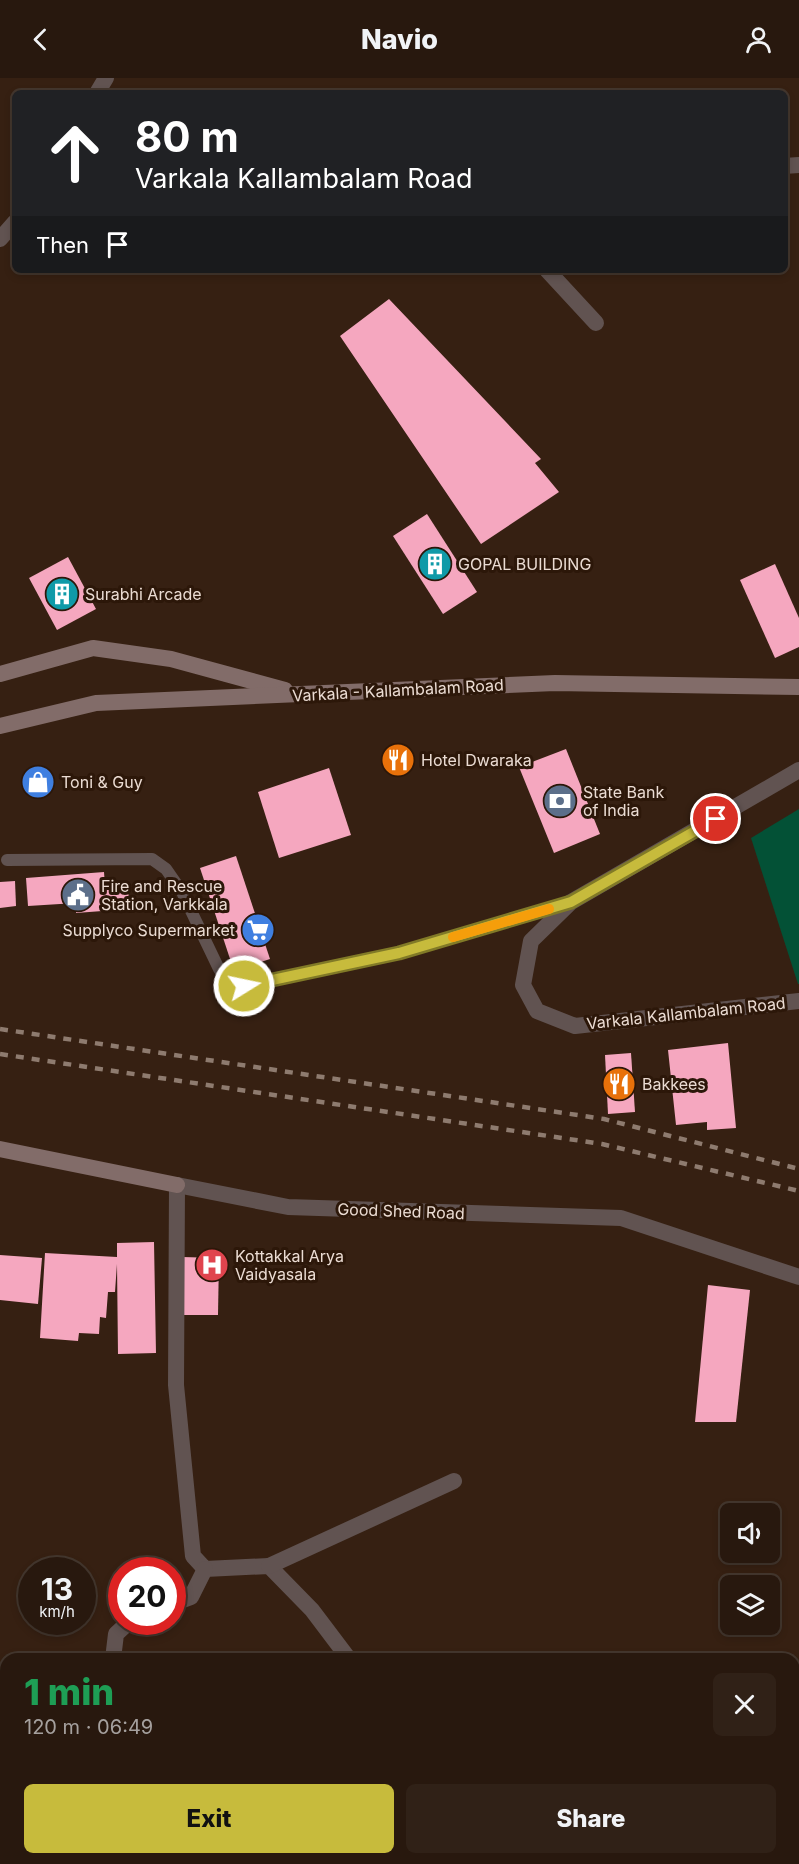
<!DOCTYPE html>
<html lang="en">
<head>
<meta charset="utf-8">
<style>
	body { margin:0; font-family:Inter,sans-serif; background:#302117; color:#f1f3f6; height:100vh; display:flex; flex-direction:column; font-size:22px; white-space:nowrap }
	* { box-sizing:border-box; margin:0 }
	p { font-size:20px; color:#a5a09e }
	.icon { flex:none; width:33px; height:33px; fill:none; stroke:currentColor; stroke-width:2; stroke-linecap:round; stroke-linejoin:round }
	.map { position:relative; flex:1; overflow:hidden }
	.details { position:absolute; left:0px; top:1575px; width:800px; height:212px; display:flex; flex-direction:column; background:#28180e; border-radius:18px 18px 0 0; box-shadow:0 3px 9px #0003,0 0 0 2px #44372e }
	.details>* { flex:none }
	.banner { position:absolute; left:12px; top:12px; width:776px; height:183px; border-radius:9px; box-shadow:0 3px 9px #0003,0 0 0 2px #44372e; background:#202124; color:#fff; overflow:hidden }
	.controls { position:absolute; left:720px; top:1425px; display:grid; gap:12px }
	.controls a { display:grid; place-items:center; width:60px; height:60px; border-radius:9px; background:#28180e; box-shadow:0 3px 9px #0003,0 0 0 2px #44372e; font-size:30px }
	.speed { position:absolute; left:18px; top:1479px; display:flex; gap:12px; font-size:30px; font-weight:700; text-align:center }
	.speed>* { display:grid; place-content:center; width:78px; height:78px; border-radius:50%; background:#28180e; box-shadow:0 3px 9px #0003,0 0 0 2px #44372e; line-height:1 }
	.speed small { font-size:15px; font-weight:400 }
	.speed .limit { border:9px solid #d22; background:#fff; color:#111 }
	.pin { position:absolute; display:grid; place-items:center; width:51px; height:51px; color:#fff; margin:-26px; border:3px solid #fff; border-radius:50%; box-shadow:0 2px 6px #0007 }
	.me { position:absolute; width:66px; margin:-33px; rotate:80deg; stroke-linejoin:round; filter:drop-shadow(0 0 4px #0008) }
	.turn { display:flex; align-items:center; gap:21px; height:126px; padding:0 24px; font-size:27px }
	.turn .icon { width:78px; height:78px; stroke-width:2.5 }
	.turn b { display:block; font-size:42px; line-height:51px }
	.then { display:flex; align-items:center; height:57px; padding:0 24px; background:#0003; gap:12px; font-size:22px }
	.round { display:grid; place-items:center; flex:none; width:63px; height:63px; border-radius:9px; background:#302117 }
	.headline { display:flex; align-items:center; justify-content:space-between; height:102px; padding:0 24px }
	h1 { font-size:36px; font-weight:800; line-height:45px; color:#1e9e55 }
	.primary-button { display:flex; gap:12px; margin-top:auto; padding:12px 24px }
	.primary-button a { flex:1; height:69px; border-radius:9px; background:#c7bb3c; color:#111; font-size:24px; font-weight:800; line-height:69px; text-align:center }
	.primary-button a+a { background:#302117; color:#f1f3f6 }
	header { display:flex; justify-content:space-between; align-items:center; height:78px; padding:0 24px; background:#28180e; font-size:27px; font-weight:800 }
	.map>svg:first-child { display:block }
	.green { fill:#035136 }
	.building { fill:#f5a7bf }
	.lines { fill:none; stroke-linecap:round; stroke-linejoin:round }
	.service { stroke:#615351; stroke-width:12 }
	.minor { stroke:#615351; stroke-width:16 }
	.tertiary { stroke:#615351; stroke-width:16 }
	.secondary { stroke:#826c69; stroke-width:16 }
	.rail { stroke:#8e7b6f; stroke-width:4.5; stroke-dasharray:8 8; stroke-linecap:butt }
	.route-casing { stroke:#817a27; stroke-width:15 }
	.route { stroke:#c7bb3c; stroke-width:10 }
	.slow { stroke:#f59e0b; stroke-width:10 }
	.labels { text-anchor:middle; dominant-baseline:central; stroke-width:6; stroke-linejoin:round; paint-order:stroke }
	.poi-label { font-size:16px; fill:#ebdcd3; stroke:#2c1709; text-anchor:start }
	.street-label { font-size:16px; fill:#ebdcd3; stroke:#2c1709 }
</style>
</head>
<body>
<header><svg class="icon" aria-label="back" viewBox="0 0 24 24"><path d="M15 5l-7 7 7 7"/></svg>Navio<svg class="icon" aria-label="person" viewBox="0 0 24 24"><circle cx="12" cy="8" r="4"/><path d="M4 21q1-7 8-7t8 7"/></svg></header>
<div class="map">
<svg width="799" height="1786" viewBox="0 0 799 1786">
	<rect width="100%" height="100%" fill="#362012"/>
	<!-- green -->
	<path class="green" d="M799,731V906H798L751,760Z"/>
	<!-- building -->
	<g class="building">
		<path d="M389,221L541,381L535,385L559,414L481,466L340,258Z"/>
		<path d="M427,436L477,514L443,536L393,458Z"/>
		<path d="M68,479L96,531L57,552L29,500Z"/>
		<path d="M775,486L799,540V569L775,580L740,502Z"/>
		<path d="M566,671L600,756L554,775L519,689Z"/>
		<path d="M329,690L351,757L279,780L258,714Z"/>
		<path d="M236,778L270,881L234,893L200,790Z"/>
		<path d="M104,794L105,808L128,806L129,831L76,835V825L28,828L26,800Z"/>
		<path d="M15,803L16,828L0,830V804Z"/>
		<path d="M728,965L736,1050L707,1052V1044L676,1047L668,972Z"/>
		<path d="M631,975L635,1034L608,1036L605,977Z"/>
		<path d="M154,1164L156,1275L118,1276L117,1186L115,1214H108L106,1240L100,1239L99,1256L79,1255L78,1263L40,1260L45,1175L117,1179V1165Z"/>
		<path d="M0,1177L42,1180L38,1226L0,1222Z"/>
		<path d="M182,1179L219,1180L218,1237H181Z"/>
		<path d="M708,1207L750,1212L736,1344H695Z"/>
		<path d="M178,1780H208L200,1786H182Z"/>
		<path d="M593,1780H638L642,1786H585Z"/>
	</g>
	<g class="lines">
		<!-- service -->
		<path class="service" d="M7,782L152,781L166,791L182,814L219,891L230,905L244,908L399,875L570,825"/>
		<!-- minor -->
		<g class="minor">
			<path d="M97,15L106,0"/>
			<path d="M784,88L799,87"/>
			<path d="M0,161L15,144"/>
			<path d="M547,192L596,245"/>
			<path d="M177,1107L176,1307L193,1478L205,1491L269,1488L312,1532L349,1581"/>
			<path d="M269,1488L454,1403"/>
			<path d="M172,1526L191,1519L205,1491"/>
			<path d="M113,1581L116,1556L129,1544"/>
			<path d="M239,1780L243,1786"/>
			<path d="M491,1780L495,1786"/>
		</g>
		<!-- tertiary -->
		<g class="tertiary">
			<path d="M799,692L571,824L531,863L523,907L537,933L575,948L799,923"/>
			<path d="M177,1107L288,1129L621,1140L799,1199"/>
		</g>
		<!-- secondary -->
		<g class="secondary">
			<path d="M0,596L93,570L171,581L285,612"/>
			<path d="M0,648L96,625L555,605L799,609"/>
			<path d="M0,1071L177,1107"/>
		</g>
		<!-- rail -->
		<g class="rail">
			<path d="M0,951L604,1041L799,1091"/>
			<path d="M0,976L602,1066L799,1113"/>
		</g>
	</g>
	<g class="lines">
		<defs>
			<path id="route" d="M244,908L399,875L571,824L716,741"/>
		</defs>
		<!-- route casing -->
		<use href="#route" class="route-casing"/>
		<!-- route -->
		<use href="#route" class="route"/>
		<!-- slow -->
		<path class="slow" d="M453,859L549,831"/>
	</g>
	<!-- icons -->
	<defs>
		<symbol id="building-disc" viewBox="-11 -11 22 22"><circle r="9.5" fill="#0f9aa8" stroke="#2c1709"/><path d="M-4-6H4V6H1V3H-1V6H-4ZM-2.5-4.3h1.7v1.8h-1.7ZM.8-4.3h1.7v1.8H.8ZM-2.5-1h1.7V.8h-1.7ZM.8-1h1.7V.8H.8Z" fill="#fff"/></symbol>
		<symbol id="restaurant-disc" viewBox="-11 -11 22 22"><circle r="9.5" fill="#e8710a" stroke="#2c1709"/><path d="M-5-6h1v4h1v-4h1v4h1v-4h1v5L-1.5 .5V6h-2V.5L-5-1ZM5-6V6H3V1.5H1.5Q1.5-4 5-6Z" fill="#fff"/></symbol>
		<symbol id="shop-disc" viewBox="-11 -11 22 22"><circle r="9.5" fill="#3f7fe0" stroke="#2c1709"/><path d="M-5-2.5h2.3a2.7 3.5 0 0 1 5.4 0H5L5.5 6h-11ZM-1.5-2.5h3a1.5 2.3 0 0 0-3 0Z" fill="#fff"/></symbol>
		<symbol id="bank-disc" viewBox="-11 -11 22 22"><circle r="9.5" fill="#5c6f8a" stroke="#2c1709"/><path d="M-6-4H6V4H-6ZM0-2.3a2.3 2.3 0 1 0 0 4.6a2.3 2.3 0 1 0 0-4.6Z" fill="#fff"/></symbol>
		<symbol id="civic-disc" viewBox="-11 -11 22 22"><circle r="9.5" fill="#5c6f8a" stroke="#2c1709"/><path d="M-.6-6.5H3V-4.5H.6V-3L4-1V1h2V6H-6V1h2V-1L-.6-3ZM-1.2 2.5V6h2.4V2.5Z" fill="#fff"/></symbol>
		<symbol id="supermarket-disc" viewBox="-11 -11 22 22"><circle r="9.5" fill="#3f7fe0" stroke="#2c1709"/><path d="M-6-5.5h2.5l.6 2H6L4.5 2H-2.5L-4.4-4H-6ZM-1.5 3.2a1.3 1.3 0 1 0 .1 0ZM3 3.2a1.3 1.3 0 1 0 .1 0Z" fill="#fff"/></symbol>
		<symbol id="hospital-disc" viewBox="-11 -11 22 22"><circle r="9.5" fill="#e0444e" stroke="#2c1709"/><path d="M-5-5h3v3.5h4V-5h3V5h-3V1.5h-4V5h-3Z" fill="#fff"/></symbol>
	</defs>
	<g fill-rule="evenodd">
		<use href="#building-disc" x="416" y="467" width="38" height="38"/>
		<use href="#building-disc" x="43" y="497" width="38" height="38"/>
		<use href="#restaurant-disc" x="379" y="663" width="38" height="38"/>
		<use href="#shop-disc" x="19" y="685" width="38" height="38"/>
		<use href="#bank-disc" x="541" y="704" width="38" height="38"/>
		<use href="#civic-disc" x="59" y="798" width="38" height="38"/>
		<use href="#supermarket-disc" x="239" y="833" width="38" height="38"/>
		<use href="#restaurant-disc" x="600" y="987" width="38" height="38"/>
		<use href="#hospital-disc" x="193" y="1168" width="38" height="38"/>
	</g>
	<g class="labels">
		<!-- poi labels -->
		<g class="poi-label">
			<text x="458" y="486">GOPAL BUILDING</text>
			<text x="85" y="516">Surabhi Arcade</text>
			<text x="421" y="682">Hotel Dwaraka</text>
			<text x="61" y="704">Toni &amp; Guy</text>
			<text x="583" y="714">State Bank<tspan x="583" dy="18">of India</tspan></text>
			<text x="101" y="808">Fire and Rescue<tspan x="101" dy="18">Station, Varkkala</tspan></text>
			<text x="235" y="852" text-anchor="end">Supplyco Supermarket</text>
			<text x="642" y="1006">Bakkees</text>
			<text x="235" y="1178">Kottakkal Arya<tspan x="235" dy="18">Vaidyasala</tspan></text>
		</g>
		<!-- street labels -->
		<g class="street-label">
			<text transform="translate(398 612) rotate(-3)">Varkala - Kallambalam Road</text>
			<text transform="translate(686 935) rotate(-6)">Varkala Kallambalam Road</text>
			<text transform="translate(401 1133) rotate(2)">Good Shed Road</text>
		</g>
	</g>
</svg>
<div class="controls">
<a><svg class="icon" aria-label="sound" viewBox="0 0 24 24"><path d="M4 9h4l5-4v14l-5-4H4zM17 9q2 3 0 6"/></svg></a>
<a><svg class="icon" aria-label="layers" viewBox="0 0 24 24"><path d="M12 4l9 5-9 5-9-5zM3 14l9 5 9-5"/></svg></a>
</div>
<div class="speed"><div>13<small>km/h</small></div><div class="limit">20</div></div>
<div class="pin" style="left:716px;top:741px;background:#d93025"><svg class="icon" aria-label="arrive" viewBox="0 0 24 24"><path d="M6 21V4h12l-3 4 3 4H6"/></svg></div>
<svg class="me" style="left:244px;top:908px" viewBox="-20 -20 40 40"><circle r="17" fill="#c7bb3c" stroke="#fff" stroke-width="3"/><path d="M0-11L8 9 0 5-8 9z" fill="#fff"/></svg>
<div class="banner">
<div class="turn"><svg class="icon" aria-label="ahead" viewBox="0 0 24 24"><path d="M12 20V5M6 11l6-6 6 6"/></svg><div><b>80 m</b>Varkala Kallambalam Road</div></div>
<div class="then">Then<svg class="icon" aria-label="arrive" viewBox="0 0 24 24"><path d="M6 21V4h12l-3 4 3 4H6"/></svg></div>
</div>
<section class="details">
<div class="headline"><div><h1>1 min</h1><p>120 m · 06:49</p></div><a class="round"><svg class="icon" aria-label="close" viewBox="0 0 24 24"><path d="M6 6l12 12M18 6L6 18"/></svg></a></div>
<div class="primary-button"><a>Exit</a><a>Share</a></div>
</section>
</div>
</body>
</html>
